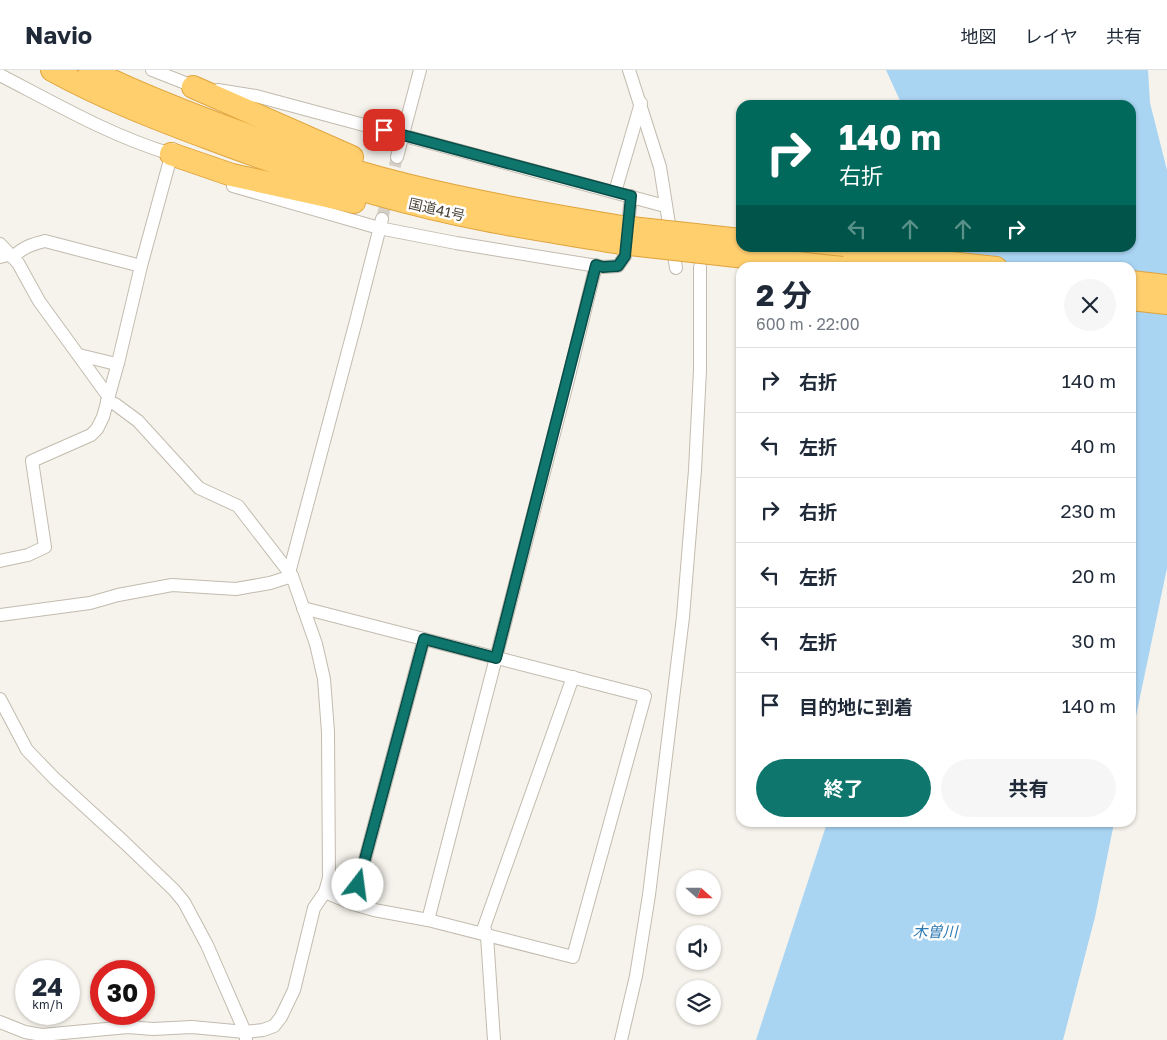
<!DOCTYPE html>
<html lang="ja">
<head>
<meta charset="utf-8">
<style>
	body { margin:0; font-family:"Golos Text","Noto Sans JP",sans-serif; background:#f6f6f7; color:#1f2937; height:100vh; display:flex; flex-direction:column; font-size:19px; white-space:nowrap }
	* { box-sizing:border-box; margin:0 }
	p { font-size:16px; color:#747a83 }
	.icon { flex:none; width:28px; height:28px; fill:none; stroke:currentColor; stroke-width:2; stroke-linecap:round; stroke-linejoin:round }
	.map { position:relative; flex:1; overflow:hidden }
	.sheet { position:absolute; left:736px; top:192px; width:400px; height:565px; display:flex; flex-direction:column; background:#fff; border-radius:15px; box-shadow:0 1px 4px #0004 }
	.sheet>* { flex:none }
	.banner { position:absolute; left:736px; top:30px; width:400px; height:152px; border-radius:15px; box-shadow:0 1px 4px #0004; background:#00695c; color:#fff; overflow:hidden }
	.needle { width:32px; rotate:111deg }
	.tools { position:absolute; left:676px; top:800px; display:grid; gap:10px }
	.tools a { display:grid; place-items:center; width:45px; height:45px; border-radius:50%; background:#fff; box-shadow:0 1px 4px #0004; font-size:25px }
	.speed { position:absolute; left:15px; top:890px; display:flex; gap:10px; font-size:25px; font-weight:700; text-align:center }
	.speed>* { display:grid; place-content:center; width:65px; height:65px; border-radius:50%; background:#fff; box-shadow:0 1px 4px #0004; line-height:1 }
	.speed small { font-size:12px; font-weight:400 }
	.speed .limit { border:8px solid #d22; background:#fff; color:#111 }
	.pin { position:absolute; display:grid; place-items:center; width:42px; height:42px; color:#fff; margin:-21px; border-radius:10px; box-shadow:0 2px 8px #0006 }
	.me { position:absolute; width:55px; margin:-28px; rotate:15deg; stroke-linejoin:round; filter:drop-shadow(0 0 4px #0008) }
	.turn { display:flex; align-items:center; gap:18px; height:105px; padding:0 20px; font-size:22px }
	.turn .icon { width:65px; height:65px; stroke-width:2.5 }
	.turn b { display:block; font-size:35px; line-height:42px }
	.lanes { display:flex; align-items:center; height:48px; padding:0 20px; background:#0003; justify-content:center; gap:25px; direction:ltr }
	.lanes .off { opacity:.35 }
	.round { display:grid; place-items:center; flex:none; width:52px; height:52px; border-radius:26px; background:#f6f6f7 }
	.summary { display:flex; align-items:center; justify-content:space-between; height:85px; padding:0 20px }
	h1 { font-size:30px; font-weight:700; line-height:38px }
	.button { display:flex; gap:10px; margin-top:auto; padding:10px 20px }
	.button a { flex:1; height:58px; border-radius:30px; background:#0f766e; color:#fff; font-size:20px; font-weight:700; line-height:58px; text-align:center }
	.button a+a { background:#f6f6f7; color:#1f2937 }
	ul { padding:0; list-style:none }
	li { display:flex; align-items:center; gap:15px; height:65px; padding:0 20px; border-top:1px solid #e0e1e3 }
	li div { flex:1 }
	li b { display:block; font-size:19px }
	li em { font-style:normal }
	header { display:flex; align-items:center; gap:30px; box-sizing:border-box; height:70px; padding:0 25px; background:#fff; border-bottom:1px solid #e0e1e3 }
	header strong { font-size:24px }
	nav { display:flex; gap:28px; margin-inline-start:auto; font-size:18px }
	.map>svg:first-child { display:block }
	.water { fill:#a9d4f2 }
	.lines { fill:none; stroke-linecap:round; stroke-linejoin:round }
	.street-tunnel { stroke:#d4d0c8; stroke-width:12; stroke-dasharray:12 6; stroke-linecap:butt }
	.street-casing { stroke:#c2bbae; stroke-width:14 }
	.highway-casing { stroke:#e0a43c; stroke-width:24 }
	.street { stroke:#fff; stroke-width:12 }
	.highway { stroke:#ffcf6e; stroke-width:22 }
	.highway-bridge-casing { stroke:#e0a43c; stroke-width:24; stroke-linecap:butt }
	.highway-bridge { stroke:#ffcf6e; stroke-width:22 }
	.route-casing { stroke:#0a4d48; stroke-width:12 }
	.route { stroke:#0f766e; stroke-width:9 }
	.labels { text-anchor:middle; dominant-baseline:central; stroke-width:5; stroke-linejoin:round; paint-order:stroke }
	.street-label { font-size:14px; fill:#4b4439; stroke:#fff }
	.water-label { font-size:15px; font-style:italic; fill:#2e7ab2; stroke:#fff }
</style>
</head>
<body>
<header>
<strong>Navio</strong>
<nav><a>地図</a><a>レイヤ</a><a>共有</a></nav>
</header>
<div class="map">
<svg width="1167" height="970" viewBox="0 0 1167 970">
	<rect width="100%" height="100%" fill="#f6f3ec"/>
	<!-- water -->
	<g class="water">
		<path d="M886,0H1148L1150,33L1167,100V498L1131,670V198L944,197L946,178H1131V35H902Z"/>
		<path d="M827,753H1114L1095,847L1063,970H756Z"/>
	</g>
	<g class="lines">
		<!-- street-tunnel -->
		<path class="street-tunnel" d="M382,149L397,87"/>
		<defs>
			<g id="street">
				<path d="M152,0L198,18"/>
				<path d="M629,0L660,97L676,198"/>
				<path d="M0,5C56,34 111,66 171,84"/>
				<path d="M218,20L256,26L665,136"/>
				<path d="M397,87L420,0"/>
				<path d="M233,116L379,158L456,173L603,197L618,196L625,186L631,126"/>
				<path d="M615,122L641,33"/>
				<path d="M0,174L18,193L39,231L108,326"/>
				<path d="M0,187L8,185L13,187C23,177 33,174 45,171L141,196"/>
				<path d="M79,285L112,293H118"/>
				<path d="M0,491L28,485L45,477L32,391L91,365L97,359L103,347L118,293L141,196L173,79"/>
				<path d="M289,503L356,251L382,149"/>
				<path d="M303,538L645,626L573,887L428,850L374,840L353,834L325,822"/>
				<path d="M0,545L90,533L118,525L172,515L236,519L270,513L292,506"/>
				<path d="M0,629L27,680L54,708L125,773L174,820L184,832L207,875L245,962L246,969"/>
				<path d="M353,834L424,569"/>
				<path d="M428,850L569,306L596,195"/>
				<path d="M0,952L25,962L42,965L128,957L153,959L192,957L245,962L263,960L274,956L281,947L294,920L314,838L325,822L329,808L328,662L324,609L316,574L292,506L238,436L199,418L138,351L115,334L107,331"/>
				<path d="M494,970L487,866L484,857L573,607"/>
				<path d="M621,970L636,906L649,825L683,547L695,400L700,300V197"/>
			</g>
			<g id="highway">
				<path d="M52,0C103,28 157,49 211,69C301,103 392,132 486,150C531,159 576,165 621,173"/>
				<path d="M90,0C129,20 170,36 212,52C276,76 340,99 406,115C478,133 550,145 622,157"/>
				<path d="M193,17L352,87"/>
				<path d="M171,84L232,105L354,132"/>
				<path d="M814,178L996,198"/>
				<path d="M1131,212L1167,216"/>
				<path d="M1131,229L1167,233"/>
			</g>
		</defs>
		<!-- street casing -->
		<use href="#street" class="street-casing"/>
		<!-- highway casing -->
		<use href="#highway" class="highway-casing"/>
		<!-- street -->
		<use href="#street" class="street"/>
		<!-- highway -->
		<use href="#highway" class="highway"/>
		<defs>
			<g id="highway-bridge">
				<path d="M622,157L741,170"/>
				<path d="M621,173L842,198"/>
			</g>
		</defs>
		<!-- highway-bridge casing -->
		<use href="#highway-bridge" class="highway-bridge-casing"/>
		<!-- highway-bridge -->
		<use href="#highway-bridge" class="highway-bridge"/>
	</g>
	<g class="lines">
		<defs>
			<path id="route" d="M358,815L424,569L496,588L596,195L603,197L618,196L625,186L631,126L384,60"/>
		</defs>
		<!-- route casing -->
		<use href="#route" class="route-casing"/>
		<!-- route -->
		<use href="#route" class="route"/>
	</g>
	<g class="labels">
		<!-- street labels -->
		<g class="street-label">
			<text transform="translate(437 139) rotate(13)">国道41号</text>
		</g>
		<!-- water labels -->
		<g class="water-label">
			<text x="935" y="861">木曽川</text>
		</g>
	</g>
</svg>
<div class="tools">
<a><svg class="needle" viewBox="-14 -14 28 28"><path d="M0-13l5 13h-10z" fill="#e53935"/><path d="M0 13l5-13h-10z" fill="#747a83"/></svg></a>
<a><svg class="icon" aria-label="sound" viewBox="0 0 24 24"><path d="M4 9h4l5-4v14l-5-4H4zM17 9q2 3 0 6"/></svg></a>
<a><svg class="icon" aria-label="layers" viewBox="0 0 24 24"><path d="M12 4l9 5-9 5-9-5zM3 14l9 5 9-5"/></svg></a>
</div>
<div class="speed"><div>24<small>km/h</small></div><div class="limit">30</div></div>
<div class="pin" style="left:384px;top:60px;background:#d93025"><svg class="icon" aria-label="arrive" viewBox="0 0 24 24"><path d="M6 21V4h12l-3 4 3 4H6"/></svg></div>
<svg class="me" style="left:358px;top:815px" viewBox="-20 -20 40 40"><circle r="19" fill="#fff"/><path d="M0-13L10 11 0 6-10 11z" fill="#0f766e"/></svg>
<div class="banner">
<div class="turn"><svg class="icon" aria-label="right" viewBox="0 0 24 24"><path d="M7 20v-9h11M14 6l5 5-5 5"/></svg><div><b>140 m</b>右折</div></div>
<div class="lanes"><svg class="icon off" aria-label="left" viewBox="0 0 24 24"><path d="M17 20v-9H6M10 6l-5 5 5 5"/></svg><svg class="icon off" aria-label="ahead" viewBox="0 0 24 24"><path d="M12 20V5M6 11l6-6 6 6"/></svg><svg class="icon off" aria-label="ahead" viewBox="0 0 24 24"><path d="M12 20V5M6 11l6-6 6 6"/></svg><svg class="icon" aria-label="right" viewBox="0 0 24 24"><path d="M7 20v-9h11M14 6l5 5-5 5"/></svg></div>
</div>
<section class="sheet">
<div class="summary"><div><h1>2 分</h1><p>600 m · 22:00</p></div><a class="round"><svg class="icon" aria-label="close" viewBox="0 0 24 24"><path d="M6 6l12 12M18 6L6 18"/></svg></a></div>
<ul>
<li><svg class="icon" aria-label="right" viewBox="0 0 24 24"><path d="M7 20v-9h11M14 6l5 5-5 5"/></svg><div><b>右折</b></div><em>140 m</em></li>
<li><svg class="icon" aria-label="left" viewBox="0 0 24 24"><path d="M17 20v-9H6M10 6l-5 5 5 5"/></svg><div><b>左折</b></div><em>40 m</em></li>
<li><svg class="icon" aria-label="right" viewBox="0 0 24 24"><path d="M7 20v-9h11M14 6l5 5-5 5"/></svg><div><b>右折</b></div><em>230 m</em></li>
<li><svg class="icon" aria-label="left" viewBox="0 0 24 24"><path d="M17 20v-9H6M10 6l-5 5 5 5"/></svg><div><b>左折</b></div><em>20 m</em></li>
<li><svg class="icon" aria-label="left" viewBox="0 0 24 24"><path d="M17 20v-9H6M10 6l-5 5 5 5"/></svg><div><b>左折</b></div><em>30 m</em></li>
<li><svg class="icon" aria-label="arrive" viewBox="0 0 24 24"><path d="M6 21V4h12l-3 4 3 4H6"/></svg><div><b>目的地に到着</b></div><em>140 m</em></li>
</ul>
<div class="button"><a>終了</a><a>共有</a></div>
</section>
</div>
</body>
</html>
